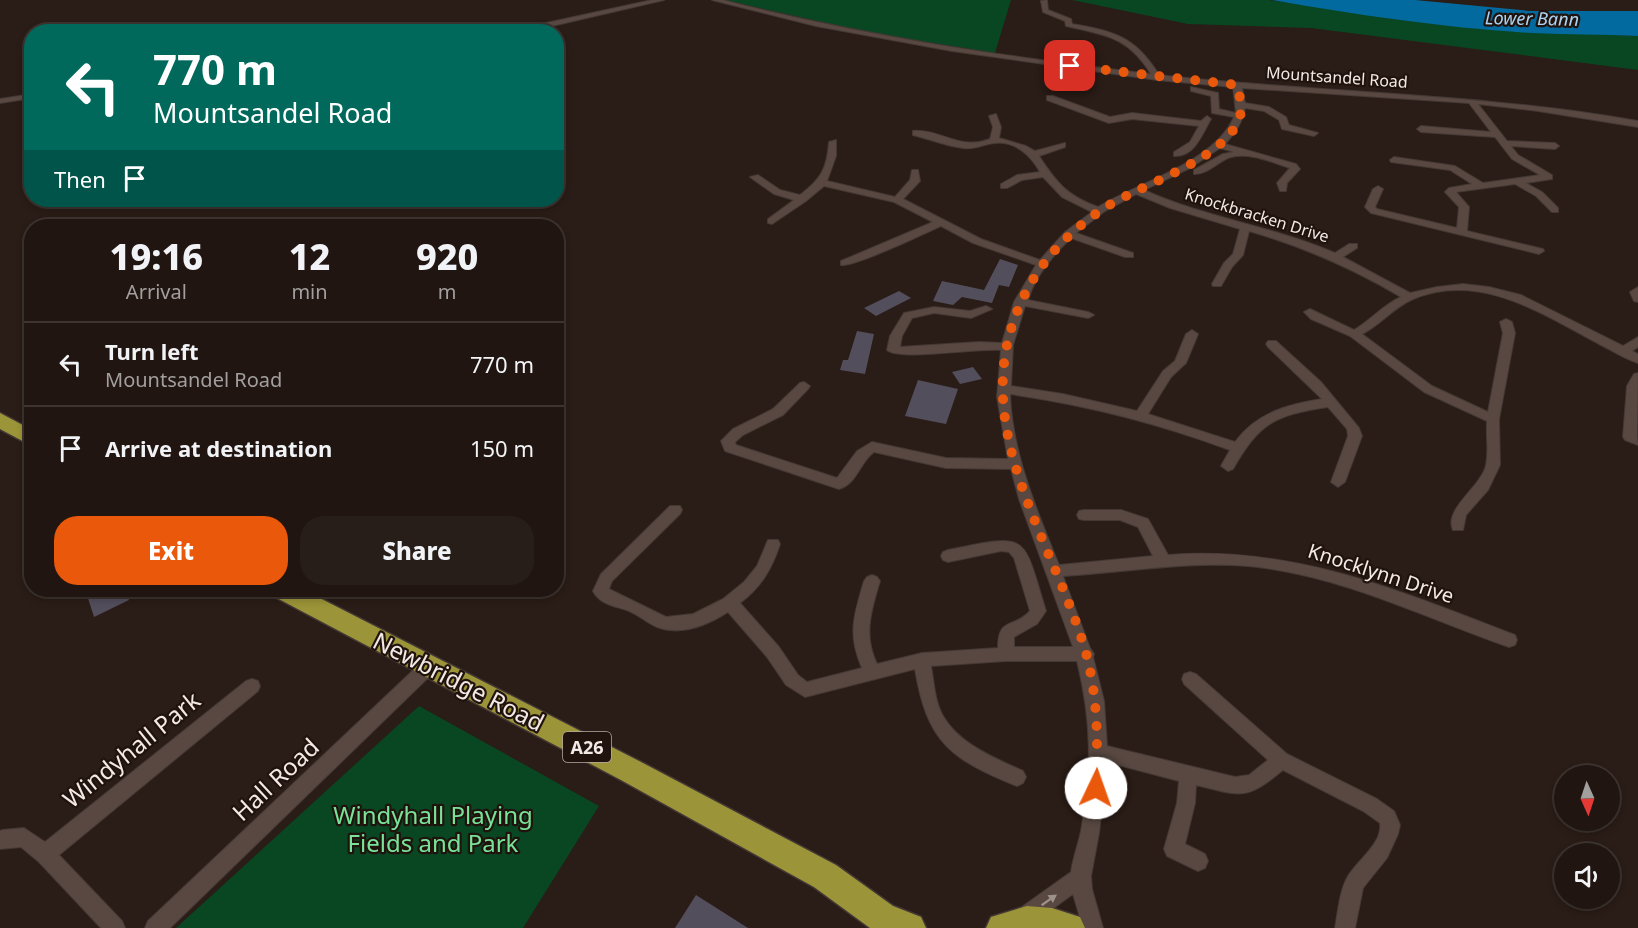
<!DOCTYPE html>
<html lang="en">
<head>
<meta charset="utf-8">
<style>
	body { margin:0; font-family:"Noto Sans",sans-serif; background:#281e19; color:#f1f3f6; height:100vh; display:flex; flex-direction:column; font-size:22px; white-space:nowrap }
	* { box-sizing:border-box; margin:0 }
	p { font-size:20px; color:#a29f9f }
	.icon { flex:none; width:33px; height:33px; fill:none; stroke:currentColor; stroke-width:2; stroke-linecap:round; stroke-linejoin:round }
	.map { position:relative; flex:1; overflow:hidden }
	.sheet { position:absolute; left:24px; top:219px; width:540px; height:378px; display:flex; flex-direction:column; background:#201510; border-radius:24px; box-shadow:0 3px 9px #0003,0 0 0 2px #3d3430 }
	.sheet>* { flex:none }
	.banner { position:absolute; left:24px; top:24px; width:540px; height:183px; border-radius:24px; box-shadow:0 3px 9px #0003,0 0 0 2px #3d3430; background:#00695c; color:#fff; overflow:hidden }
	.needle { width:39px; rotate:177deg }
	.tools { position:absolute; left:1554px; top:765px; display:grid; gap:12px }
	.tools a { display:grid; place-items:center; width:66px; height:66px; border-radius:50%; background:#201510; box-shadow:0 3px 9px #0003,0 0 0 2px #3d3430; font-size:30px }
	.pin { position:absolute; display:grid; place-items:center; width:51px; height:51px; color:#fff; margin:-26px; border-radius:12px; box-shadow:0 3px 9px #0006 }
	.me { position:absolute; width:66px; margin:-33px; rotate:3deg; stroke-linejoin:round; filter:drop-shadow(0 0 4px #0008) }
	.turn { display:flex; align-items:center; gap:21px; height:126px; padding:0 30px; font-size:27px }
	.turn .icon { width:78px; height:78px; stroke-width:2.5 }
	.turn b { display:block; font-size:42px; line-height:51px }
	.then { display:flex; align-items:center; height:57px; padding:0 30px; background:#0003; gap:12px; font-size:22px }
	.eta { display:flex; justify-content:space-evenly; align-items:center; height:102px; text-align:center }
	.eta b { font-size:36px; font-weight:800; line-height:42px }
	.button { display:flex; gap:12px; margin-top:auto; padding:12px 30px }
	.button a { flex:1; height:69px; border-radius:24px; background:#ea580c; color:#fff; font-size:24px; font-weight:800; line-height:69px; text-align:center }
	.button a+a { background:#281e19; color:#f1f3f6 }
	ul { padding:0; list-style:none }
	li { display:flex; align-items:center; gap:18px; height:84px; padding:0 30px; border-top:2px solid #3d3430 }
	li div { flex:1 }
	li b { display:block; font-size:22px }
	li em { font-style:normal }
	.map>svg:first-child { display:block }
	.green { fill:#094622 }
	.water { fill:#036a9f }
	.building { fill:#534e5c }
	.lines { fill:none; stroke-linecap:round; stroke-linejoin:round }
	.minor-casing { stroke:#443835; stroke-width:2 }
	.highway-casing { stroke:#443835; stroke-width:3 }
	.minor { fill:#584841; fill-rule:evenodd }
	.highway { fill:#9c9438; fill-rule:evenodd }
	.oneway { fill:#9e908b }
	.route { stroke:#ea580c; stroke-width:10; stroke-dasharray:0 18 }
	.labels { text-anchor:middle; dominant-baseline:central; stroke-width:4.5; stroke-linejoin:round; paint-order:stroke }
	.far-street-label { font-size:16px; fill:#f3e9e5; stroke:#20130d }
	.far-water-label { font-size:18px; font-style:italic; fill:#add4f2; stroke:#20130d }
	.shield { fill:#20130d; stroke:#b4a9a4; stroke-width:1.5 }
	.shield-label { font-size:18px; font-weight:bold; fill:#f3e9e5 }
	.street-label { font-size:20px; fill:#f3e9e5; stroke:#20130d }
	.near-street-label { font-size:24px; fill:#f3e9e5; stroke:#20130d }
	.near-park-label { font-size:24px; fill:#78e398; stroke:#20130d }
</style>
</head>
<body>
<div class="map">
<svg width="1638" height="928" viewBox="0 0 1638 928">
	<rect width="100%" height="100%" fill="#2a1c16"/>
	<!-- green -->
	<g class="green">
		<path d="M725,0H1011L995,53L870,33Z"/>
		<path d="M1072,0H1269L1470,28L1638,36V70L1311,28L1188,24Z"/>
		<path d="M419,706L599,806L523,928H176Z"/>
	</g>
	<!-- water -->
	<path class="water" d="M1272,0H1415L1530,11H1638V36C1603,34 1567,35 1532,33C1445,28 1358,15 1272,0Z"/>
	<!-- building -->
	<g class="building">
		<path d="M1000,259L1018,265L1009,287L999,285L992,303L962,297L953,305L933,301L942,281L984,290Z"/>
		<path d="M899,291L911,298L876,316L864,308Z"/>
		<path d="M857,331L874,334L865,374L840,370L843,360H848Z"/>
		<path d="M973,367L982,379L960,384L952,372Z"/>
		<path d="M918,380L958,389L946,424L905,416Z"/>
		<path d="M92,590H125L129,600L94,617L86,592Z"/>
		<path d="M696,895L748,928H675Z"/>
	</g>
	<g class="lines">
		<defs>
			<g id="minor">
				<path d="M652,0H664L539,29L505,32Z"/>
				<path d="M712,0H723C863,36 1007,57 1151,74C1128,36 1104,35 1066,26L1065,21L1043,12L1041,1L1047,0L1048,10L1071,19L1072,24C1113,31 1135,36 1159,75C1319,93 1479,93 1638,121V127L1538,111L1478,104L1507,141L1555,143L1559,146L1555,149L1511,146L1518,155L1552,175V179L1526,183L1542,192L1558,208V212H1552L1536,196L1515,184L1456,192L1469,207L1467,231L1543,249L1544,251L1539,254L1371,213L1365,207L1373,189L1378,186L1383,189L1375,207L1377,209L1457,228L1459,207L1445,192L1449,188L1472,184L1450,170L1391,162L1390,160L1394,157L1455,166L1483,183L1540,175L1512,159L1495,137L1421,132L1417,129L1421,126L1491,132L1469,103L1242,88L1245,103L1269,107L1286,117L1289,125L1318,133L1314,136L1282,129L1279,120L1264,111L1245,108C1243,122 1235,133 1225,144L1296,164L1300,169L1287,183L1286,191H1280L1277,183L1290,168C1271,162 1248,151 1228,158C1217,163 1206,175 1194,174V170L1223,154L1234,152L1220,148L1190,168L1144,190C1205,218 1273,226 1335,253L1349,244H1357V248L1343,257L1410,293L1437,287L1463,284L1489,287L1521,295L1623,346L1638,337V347L1632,351L1638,354V363C1625,359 1613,351 1601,345C1542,314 1479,270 1411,300C1392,309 1380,325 1362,334L1432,386L1488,412L1503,333L1500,322L1506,319L1512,322L1515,333L1499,419L1500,465L1488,490L1466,515L1463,530H1453C1443,509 1482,486 1486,465C1489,451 1486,435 1487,421L1424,392L1350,336L1311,319L1304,312L1310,309L1354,330C1371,320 1383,305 1401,297C1352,268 1304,247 1249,231L1243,255L1232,267L1221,286H1213L1212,284L1224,263L1233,254L1240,229L1170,208L1136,194L1105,211L1076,233L1133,253V257H1125L1071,238C1053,255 1035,276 1028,300L1088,312L1094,315L1088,318L1025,306L1013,345L1011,386L1063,394L1137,411L1163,371L1175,361L1186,334L1192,330L1198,334L1186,363L1171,377L1148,414L1235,442C1256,413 1288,404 1322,399L1268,347L1266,344L1268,341H1276L1321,382L1359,428L1362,436L1345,482L1338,487L1331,482L1348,436L1347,429L1328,407C1275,415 1259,423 1233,469L1228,471L1221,466L1230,450C1158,423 1086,405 1010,394C1012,453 1037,511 1059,565L1153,556L1138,527L1120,520H1084L1079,519L1077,515L1079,511L1084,510H1121L1148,519L1168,555C1293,545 1400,591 1515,635L1517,640L1515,645L1509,647C1426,618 1347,578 1258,567C1192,560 1129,572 1063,576L1090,648L1094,654L1093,657L1104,701L1107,746L1235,777L1249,775L1268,760L1184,684L1182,679L1184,674L1190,672L1196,674L1287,754L1377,799L1394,811L1400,825L1398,834L1387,858L1363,888L1355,928H1335C1338,913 1339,892 1347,878C1356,861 1383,844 1380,823L1363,811L1283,770C1245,801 1242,796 1196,785L1195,803L1185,844L1205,854L1208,861L1205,868L1198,871L1167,856L1164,849L1177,803L1179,781L1107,762L1099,833L1091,876L1092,889L1103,928H1083L1073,894L1033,923L1026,926L1019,923L1016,916L1019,909L1071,872C1073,858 1078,845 1081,831C1092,768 1092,723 1077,661H1006L931,666C934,683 935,702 943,716C960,745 995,758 1023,771L1026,777L1023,783L1017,786C950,759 927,742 915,669L805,697L786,685L767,657L728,612C708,625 681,636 657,627C647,623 639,615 629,611C616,606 600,605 593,591L601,574L670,506H680L682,510L680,514L612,581L609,589L666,617L693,614L723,599L744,582L757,566L768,540H778L780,544C772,569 761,587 740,603L779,647L798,675L807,682L862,668C847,634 854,615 864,581L867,577L872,575L877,577L880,581C871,611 863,635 877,664L922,653L998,648C998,616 1014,629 1030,611L1014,558L1009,552L1001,551L948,562L943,560L941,556L943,552L948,550C1030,533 1022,533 1046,611L1037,624L1014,637V647H1073L1019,499L1011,469L946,468L874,452C860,462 857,484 839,489L725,451L721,441L733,429L773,409L800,383L804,382L810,386L808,389L783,415L743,435L735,442L736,445L837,478L857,451L872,442L946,458L1008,459L997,397L1001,350C978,348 899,361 887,350L890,336L904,313L934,307L970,311L986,306L992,309L971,318L934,313L912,318L902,336L900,347L979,342L1002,343L1014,302L1036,265L973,243L941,226C924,234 854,267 841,265V261L933,222L894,202L824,186L806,201L772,224L768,223V219L794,200L774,194L750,177L758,175L780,190L800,195C821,179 827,169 829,142L836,140V156L827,181L895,197L910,180L912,170H918L920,181L903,199L981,239L1040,260L1065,232L1092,212L1062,197L1043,177L1022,180L1007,188H1001V184L1017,175L1040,172C1031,156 1016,141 995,143C984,144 975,150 963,148C946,146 930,139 913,135V131C942,129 959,151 990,139L993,127L989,116L996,114L1001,127L999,138L1026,146L1035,151L1065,143V147L1039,156C1057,183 1066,195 1098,207C1139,182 1214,163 1234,117L1212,113L1211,96L1191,91V87L1218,93L1219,109L1236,113L1233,87L1157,80L952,51L816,26Z"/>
				<path d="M32,94V98L0,103V99Z"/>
				<path d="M1047,96H1053L1110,117L1132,113L1201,121L1207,116L1211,119C1202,134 1195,157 1174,156V152L1190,142L1199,126L1132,119L1109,123L1047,100Z"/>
				<path d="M1638,287V302L1634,301L1630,292Z"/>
				<path d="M1638,373L1637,435L1638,445L1625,440L1623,437L1627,386L1634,374Z"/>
				<path d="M429,659L435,661L437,666L435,671L170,928H145L148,921L423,661Z"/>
				<path d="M252,679L258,681L260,686L258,691L59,855L122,921L125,928H101L39,862L21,847L0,849V831L2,830L24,828L45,842L246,681Z"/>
			</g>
			<g id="highway">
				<path d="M0,413L32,430V446L0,429Z"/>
				<path d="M271,590H304L641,762L836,865L893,906L921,917L926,928H870L814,887L621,780L275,597Z"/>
				<path d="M1027,906L1052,908L1080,917L1085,928H986L991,917Z"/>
			</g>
		</defs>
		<!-- minor casing -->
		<use href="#minor" class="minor-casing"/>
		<!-- highway casing -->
		<use href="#highway" class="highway-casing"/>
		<!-- minor -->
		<use href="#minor" class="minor"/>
		<!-- highway -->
		<use href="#highway" class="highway"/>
	</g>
	<!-- one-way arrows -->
	<defs><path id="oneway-solid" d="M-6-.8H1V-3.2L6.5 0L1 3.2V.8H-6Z" transform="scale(1.5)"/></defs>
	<use class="oneway" href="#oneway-solid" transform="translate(1049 900) rotate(-35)"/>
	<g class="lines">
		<!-- route -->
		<path class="route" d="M1070,66L1237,85C1239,95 1243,106 1240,116C1227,161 1136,185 1100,211C1058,240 1029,275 1013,323C974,438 1056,547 1086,653C1098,698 1098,742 1096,788"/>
	</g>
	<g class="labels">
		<!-- far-street labels -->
		<g class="far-street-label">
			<text transform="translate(1337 77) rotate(4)">Mountsandel Road</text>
			<text transform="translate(1257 215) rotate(17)">Knockbracken Drive</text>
		</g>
		<!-- far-water labels -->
		<g class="far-water-label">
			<text transform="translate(1532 18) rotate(1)">Lower Bann</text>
		</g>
		<!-- shield labels -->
		<rect class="shield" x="563" y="732" width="48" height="30" rx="4.5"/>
		<g class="shield-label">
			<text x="587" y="747">A26</text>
		</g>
		<!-- street labels -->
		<g class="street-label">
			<text transform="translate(1381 573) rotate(18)">Knocklynn Drive</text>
		</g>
		<!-- near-street labels -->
		<g class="near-street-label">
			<text transform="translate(459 681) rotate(27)">Newbridge Road</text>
			<text transform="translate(131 749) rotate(-39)">Windyhall Park</text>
			<text transform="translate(275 779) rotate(-43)">Hall Road</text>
		</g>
		<!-- near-park labels -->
		<g class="near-park-label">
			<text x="433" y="814">Windyhall Playing<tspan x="433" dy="28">Fields and Park</tspan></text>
		</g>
	</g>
</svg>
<div class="tools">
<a><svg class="needle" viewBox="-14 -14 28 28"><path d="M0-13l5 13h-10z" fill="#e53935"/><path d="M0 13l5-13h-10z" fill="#a29f9f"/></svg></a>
<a><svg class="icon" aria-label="sound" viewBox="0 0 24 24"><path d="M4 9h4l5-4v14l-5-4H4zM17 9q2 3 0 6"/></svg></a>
</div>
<div class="pin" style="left:1070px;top:66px;background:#d93025"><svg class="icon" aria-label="arrive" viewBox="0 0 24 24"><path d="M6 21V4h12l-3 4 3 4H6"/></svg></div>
<svg class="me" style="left:1096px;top:788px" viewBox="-20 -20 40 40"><circle r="19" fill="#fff"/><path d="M0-13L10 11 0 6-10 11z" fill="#ea580c"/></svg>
<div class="banner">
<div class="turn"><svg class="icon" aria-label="left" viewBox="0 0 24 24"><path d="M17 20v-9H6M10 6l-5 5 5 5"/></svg><div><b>770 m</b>Mountsandel Road</div></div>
<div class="then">Then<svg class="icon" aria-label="arrive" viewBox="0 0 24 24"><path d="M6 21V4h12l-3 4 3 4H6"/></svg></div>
</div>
<section class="sheet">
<div class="eta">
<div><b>19:16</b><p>Arrival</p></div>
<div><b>12</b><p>min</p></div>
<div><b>920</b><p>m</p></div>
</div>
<ul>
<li><svg class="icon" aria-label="left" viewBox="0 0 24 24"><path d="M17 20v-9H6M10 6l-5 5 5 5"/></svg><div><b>Turn left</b><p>Mountsandel Road</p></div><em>770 m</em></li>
<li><svg class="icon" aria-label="arrive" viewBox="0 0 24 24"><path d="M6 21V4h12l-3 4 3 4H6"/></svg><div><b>Arrive at destination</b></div><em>150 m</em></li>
</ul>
<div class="button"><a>Exit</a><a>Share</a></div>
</section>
</div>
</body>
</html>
